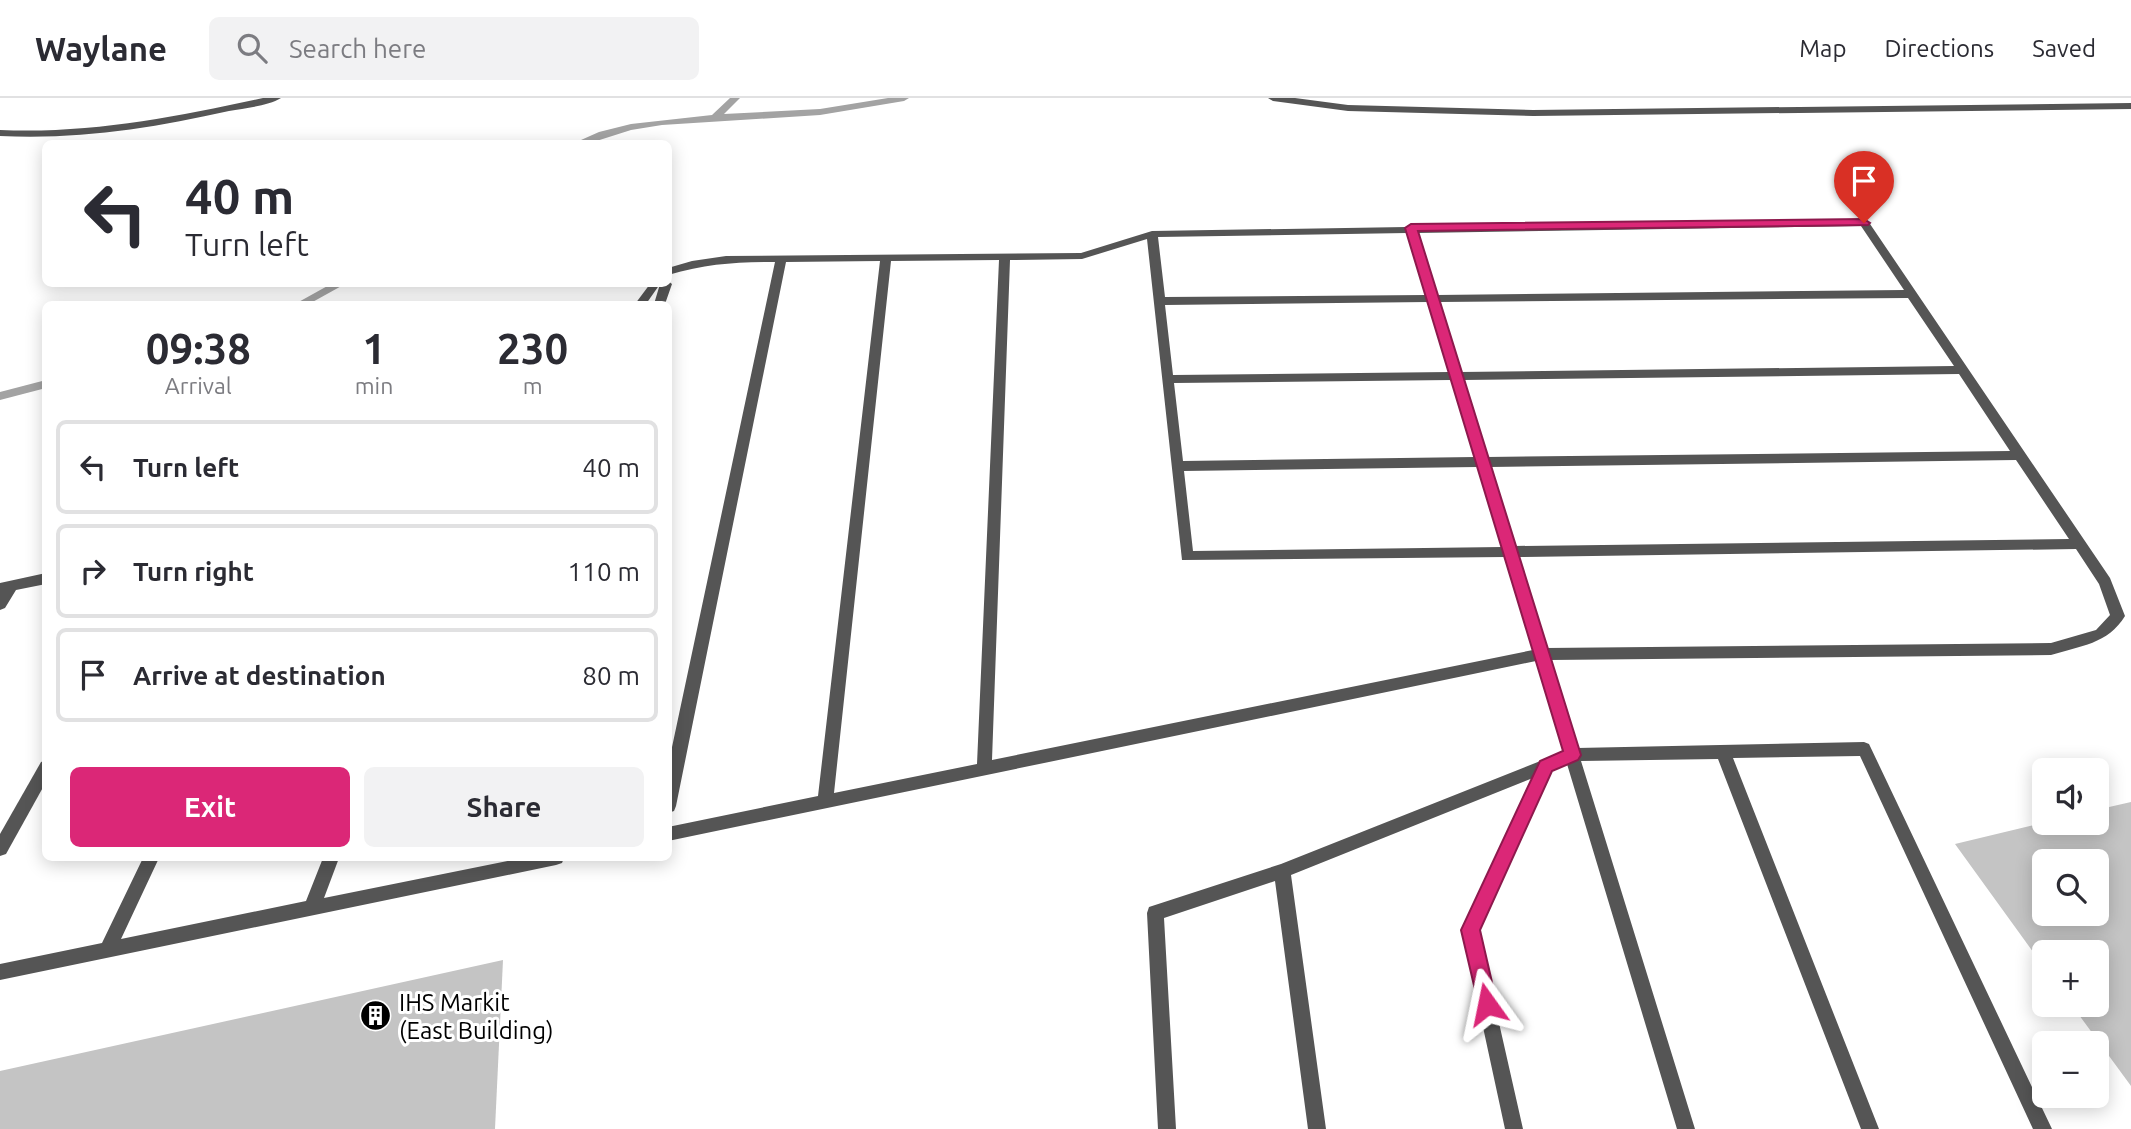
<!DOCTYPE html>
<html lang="en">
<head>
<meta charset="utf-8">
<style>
	body { margin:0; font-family:Ubuntu,sans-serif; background:#f2f2f3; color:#2b2b33; height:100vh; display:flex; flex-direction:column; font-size:26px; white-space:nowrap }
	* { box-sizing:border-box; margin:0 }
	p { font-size:23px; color:#7c7c81 }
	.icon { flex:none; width:38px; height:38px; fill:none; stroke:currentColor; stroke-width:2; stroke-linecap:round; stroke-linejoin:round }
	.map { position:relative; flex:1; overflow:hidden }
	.sheet { position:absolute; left:42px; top:203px; width:630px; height:560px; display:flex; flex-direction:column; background:#fff; border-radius:10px; box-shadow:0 4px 18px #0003 }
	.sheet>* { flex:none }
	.top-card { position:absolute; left:42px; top:42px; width:630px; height:147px; border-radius:10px; box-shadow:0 4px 18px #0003; background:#fff; color:#2b2b33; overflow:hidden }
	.controls { position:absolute; left:2032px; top:660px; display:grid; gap:14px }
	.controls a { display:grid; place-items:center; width:77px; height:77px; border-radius:10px; background:#fff; box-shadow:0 4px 18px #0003; font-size:35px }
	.pin { position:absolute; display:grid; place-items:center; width:60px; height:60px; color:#fff; margin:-72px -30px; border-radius:50% 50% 50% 0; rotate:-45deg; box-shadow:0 0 7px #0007 }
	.pin .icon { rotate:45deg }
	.me { position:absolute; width:77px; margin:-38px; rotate:348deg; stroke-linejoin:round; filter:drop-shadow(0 0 5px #0008) }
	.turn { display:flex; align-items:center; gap:24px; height:147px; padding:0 28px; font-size:32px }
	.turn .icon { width:91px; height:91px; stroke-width:2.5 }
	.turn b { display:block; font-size:49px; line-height:60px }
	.eta { display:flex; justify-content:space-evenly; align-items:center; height:119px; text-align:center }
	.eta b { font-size:42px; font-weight:700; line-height:49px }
	.button { display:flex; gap:14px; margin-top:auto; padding:14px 28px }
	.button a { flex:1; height:80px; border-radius:10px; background:#db2777; color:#fff; font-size:28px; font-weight:700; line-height:80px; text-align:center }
	.button a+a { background:#f2f2f3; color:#2b2b33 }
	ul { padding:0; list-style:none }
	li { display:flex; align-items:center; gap:21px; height:94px; margin:0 14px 10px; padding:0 14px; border:4px solid #e1e1e2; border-radius:10px }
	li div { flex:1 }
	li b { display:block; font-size:26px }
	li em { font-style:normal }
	header { display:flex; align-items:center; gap:42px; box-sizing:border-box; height:98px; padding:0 35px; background:#fff; border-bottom:2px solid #e1e1e2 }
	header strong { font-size:33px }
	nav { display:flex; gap:38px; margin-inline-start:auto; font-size:24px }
	.search { width:490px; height:63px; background:#f2f2f3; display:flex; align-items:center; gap:18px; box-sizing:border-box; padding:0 24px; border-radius:10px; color:#7c7c81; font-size:26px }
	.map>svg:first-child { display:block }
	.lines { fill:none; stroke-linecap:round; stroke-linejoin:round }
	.stream { fill:#a3a3a3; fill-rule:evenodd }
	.building { fill:#c4c4c4; fill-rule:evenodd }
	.service { fill:#555; fill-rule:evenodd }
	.route { fill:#db2777; stroke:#8e194d; stroke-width:2 }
	.labels { text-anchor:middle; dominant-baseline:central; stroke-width:6; stroke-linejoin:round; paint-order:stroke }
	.near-poi-label { font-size:24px; fill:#000; stroke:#fff; text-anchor:start }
</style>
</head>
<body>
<header>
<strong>Waylane</strong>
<div class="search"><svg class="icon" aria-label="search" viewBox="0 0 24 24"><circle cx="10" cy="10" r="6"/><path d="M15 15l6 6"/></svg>Search here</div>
<nav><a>Map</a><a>Directions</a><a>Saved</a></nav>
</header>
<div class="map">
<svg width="2131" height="1031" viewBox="0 0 2131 1031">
	<rect width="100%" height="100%" fill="#fff"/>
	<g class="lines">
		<!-- stream -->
		<g class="stream">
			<path d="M730,0H740L724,16L820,11L888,0H909L904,3L820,17L662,27L631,32L587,46H572L599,34L631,26L712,17Z"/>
			<path d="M331,186H345L309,206H295Z"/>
			<path d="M46,282V290L0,302V294Z"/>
		</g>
	</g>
	<!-- building -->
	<g class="building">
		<path d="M2131,704V988L2071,906H2096V854H2044V869L1955,746L2046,724H2096V712ZM2044,763H2096V816H2044Z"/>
		<path d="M503,862L495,1031H0V973Z"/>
	</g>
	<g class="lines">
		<!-- service -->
		<g class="service">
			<path d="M263,0H281C268,8 245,10 229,13C153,30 78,42 0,38V32C90,36 176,19 263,0Z"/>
			<path d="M1268,0H1295L1348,7L1533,12L2131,5V11L1533,18L1348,13L1273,3Z"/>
			<path d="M1864,122L1868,123L2110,480L2125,518C2108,546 2080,548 2051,557L1550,562L1577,650L1864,644L1869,646L2052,1031H2033L1860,658L1733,660L1879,1031H1861L1718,661L1581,663L1695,1031H1677L1567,666L1551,673L1478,832L1523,1031H1505L1462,832L1533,680L1291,777L1326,1031H1308L1275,783L1164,820L1176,1031H1158L1147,815L1149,809L1281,766L1563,654L1536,563L668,743V729L818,698L880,163L786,164L676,708L674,713L668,715V668L775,164C734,164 707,166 668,177V170L692,163L726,158L1081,155L1152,133L1406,129L1411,127L1415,129ZM1861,128L1904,192L1437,197L1418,135ZM1407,135L1426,197L1165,199L1158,139ZM1147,141L1182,462L1505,459L1533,552L992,662L1010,162L1082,161ZM999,162L977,666L834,695L891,163ZM1908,200L1954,268L1461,274L1439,204ZM1428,204L1449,274L1173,277L1165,207ZM1959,276L2010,353L1487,359L1463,282ZM1451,282L1475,359L1183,363L1174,285ZM2016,362L2069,441L1515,448L1490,369ZM1477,369L1502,449L1193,453L1184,373ZM2076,451L2099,486L2110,517L2096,532L2051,545L1546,550L1518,459Z"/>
			<path d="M668,183L672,186L665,206H654L660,186L646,206H635L650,186H668Z"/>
			<path d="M46,475V486L16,492L5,510L0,512V485Z"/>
			<path d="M46,662V684L6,756L0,758V736L41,664Z"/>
			<path d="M143,760H159L121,841L306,803L323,760H339L324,800L522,760H564L562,765L556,767L0,882V866L102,845Z"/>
		</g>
	</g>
	<!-- route -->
	<path class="route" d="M1864,121L1870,125L1868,127L1418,133L1581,657L1578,662L1552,673L1480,832L1497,906L1494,913L1487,916L1480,913L1461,832L1540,663L1563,653L1405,130L1411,126Z"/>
	<!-- icons -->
	<defs>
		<symbol id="building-disc" viewBox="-11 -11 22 22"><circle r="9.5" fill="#000" stroke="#fff"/><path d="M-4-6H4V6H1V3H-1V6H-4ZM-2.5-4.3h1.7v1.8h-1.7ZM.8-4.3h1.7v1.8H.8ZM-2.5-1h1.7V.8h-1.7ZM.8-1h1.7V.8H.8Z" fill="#fff"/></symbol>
	</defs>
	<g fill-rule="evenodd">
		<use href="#building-disc" x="358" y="900" width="35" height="35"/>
	</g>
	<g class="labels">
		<!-- near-poi labels -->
		<g class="near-poi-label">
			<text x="399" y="904">IHS Markit<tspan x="399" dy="28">(East Building)</tspan></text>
		</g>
	</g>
</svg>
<div class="controls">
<a><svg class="icon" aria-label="sound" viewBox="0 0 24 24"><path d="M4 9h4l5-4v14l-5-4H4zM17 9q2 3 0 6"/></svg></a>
<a><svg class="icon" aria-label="search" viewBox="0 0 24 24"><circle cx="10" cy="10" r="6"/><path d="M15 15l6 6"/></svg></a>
<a>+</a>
<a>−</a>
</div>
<div class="pin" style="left:1864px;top:125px;background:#d93025"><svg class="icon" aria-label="arrive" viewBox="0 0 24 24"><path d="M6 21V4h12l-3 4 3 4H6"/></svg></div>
<svg class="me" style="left:1487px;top:906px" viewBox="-20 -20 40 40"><path d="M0-17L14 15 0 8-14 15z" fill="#db2777" stroke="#fff" stroke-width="4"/></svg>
<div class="top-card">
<div class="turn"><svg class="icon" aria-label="left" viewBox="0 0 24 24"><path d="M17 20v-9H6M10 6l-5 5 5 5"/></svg><div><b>40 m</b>Turn left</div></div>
</div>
<section class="sheet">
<div class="eta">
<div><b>09:38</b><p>Arrival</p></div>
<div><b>1</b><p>min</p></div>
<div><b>230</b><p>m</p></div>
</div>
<ul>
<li><svg class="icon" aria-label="left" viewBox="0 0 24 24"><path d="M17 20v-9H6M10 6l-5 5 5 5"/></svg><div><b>Turn left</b></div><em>40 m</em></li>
<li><svg class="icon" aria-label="right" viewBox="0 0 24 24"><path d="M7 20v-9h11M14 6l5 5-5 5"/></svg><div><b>Turn right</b></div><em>110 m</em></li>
<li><svg class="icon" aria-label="arrive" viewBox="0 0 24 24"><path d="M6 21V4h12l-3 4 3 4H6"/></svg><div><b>Arrive at destination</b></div><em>80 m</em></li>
</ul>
<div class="button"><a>Exit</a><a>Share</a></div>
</section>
</div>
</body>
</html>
